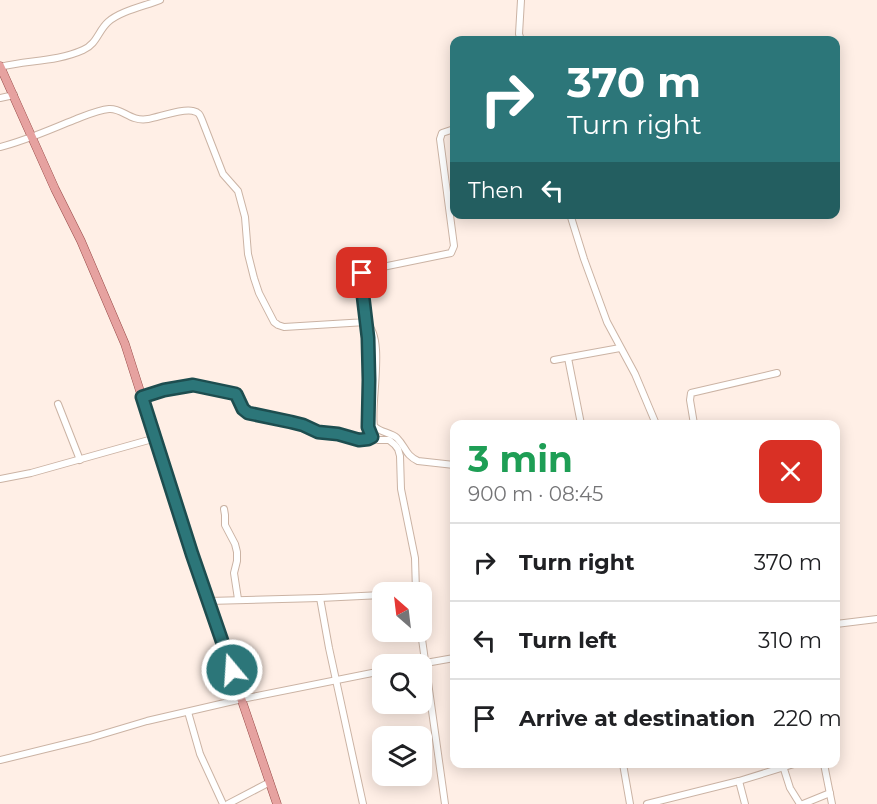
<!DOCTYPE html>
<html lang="en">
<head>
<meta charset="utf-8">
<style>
	body { margin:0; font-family:Montserrat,sans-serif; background:#f2f2f2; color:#202124; height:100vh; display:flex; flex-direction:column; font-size:22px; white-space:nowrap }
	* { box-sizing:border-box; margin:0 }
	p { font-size:20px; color:#757577 }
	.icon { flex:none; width:33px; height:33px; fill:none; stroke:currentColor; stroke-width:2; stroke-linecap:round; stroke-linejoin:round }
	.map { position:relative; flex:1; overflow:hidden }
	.sheet { position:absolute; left:450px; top:420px; width:390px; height:348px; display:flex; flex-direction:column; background:#fff; border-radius:12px; box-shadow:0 3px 15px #0003 }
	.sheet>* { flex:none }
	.top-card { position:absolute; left:450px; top:36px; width:390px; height:183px; border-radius:12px; box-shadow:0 3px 15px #0003; background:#2c7679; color:#fff; overflow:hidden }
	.needle { width:39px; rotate:332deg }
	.controls { position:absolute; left:372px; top:582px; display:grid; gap:12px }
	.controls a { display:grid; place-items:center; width:60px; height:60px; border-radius:12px; background:#fff; box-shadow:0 3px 15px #0003; font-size:30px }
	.pin { position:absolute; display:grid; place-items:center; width:51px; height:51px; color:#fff; margin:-26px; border-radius:12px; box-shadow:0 3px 9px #0006 }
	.me { position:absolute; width:66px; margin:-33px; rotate:342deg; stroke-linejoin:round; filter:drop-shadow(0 0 4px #0008) }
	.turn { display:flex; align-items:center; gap:21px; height:126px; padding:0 18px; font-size:27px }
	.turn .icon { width:78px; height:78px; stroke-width:2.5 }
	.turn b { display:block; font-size:42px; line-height:51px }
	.then { display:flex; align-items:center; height:57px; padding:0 18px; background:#0003; gap:12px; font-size:22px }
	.round { display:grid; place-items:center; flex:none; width:63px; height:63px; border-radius:12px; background:#f2f2f2 }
	.head { display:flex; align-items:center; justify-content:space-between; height:102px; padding:0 18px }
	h1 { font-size:36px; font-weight:700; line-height:45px; color:#1e9e55 }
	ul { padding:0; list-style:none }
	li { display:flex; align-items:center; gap:18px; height:78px; padding:0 18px; border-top:2px solid #e0e0e0 }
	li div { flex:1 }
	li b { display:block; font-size:22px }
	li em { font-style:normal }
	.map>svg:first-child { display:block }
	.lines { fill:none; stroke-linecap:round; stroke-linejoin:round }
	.minor-casing { stroke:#cbb3a4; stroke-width:8 }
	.major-casing { stroke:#974946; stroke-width:9 }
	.minor { stroke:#fff; stroke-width:6 }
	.major { stroke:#e6a2a0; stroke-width:8 }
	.route-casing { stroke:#1d4d4f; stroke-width:15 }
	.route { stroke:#2c7679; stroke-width:10 }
</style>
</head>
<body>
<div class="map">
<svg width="877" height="804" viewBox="0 0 877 804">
	<rect width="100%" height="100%" fill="#ffefe6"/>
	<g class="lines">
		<defs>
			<g id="minor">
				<path d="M521,40L519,34L521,0"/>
				<path d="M0,67C28,60 56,62 83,50C97,44 98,31 108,22C120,11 145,6 160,0"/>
				<path d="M0,98L14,95"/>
				<path d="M0,147C25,141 49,130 74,120C85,116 97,110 109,109C123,108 130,122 148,119C159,117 184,108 193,111C199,112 200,115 202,120L223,174L238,191L245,217L248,254L254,278L259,293L274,322L278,325L284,327L366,322L361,279L363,271L451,253L454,246L440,139L442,133L454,129"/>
				<path d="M570,214L584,259L607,322L635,374L656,424"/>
				<path d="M366,322C368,341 370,361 369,380C369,398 362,420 372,437L378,440H389L395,445L398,449L400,456L401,489L415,558L416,592"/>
				<path d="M366,323C386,337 370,402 374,426C381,433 390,432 397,438C406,447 405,455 418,461L454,465"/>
				<path d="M568,358L581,424"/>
				<path d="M554,360L620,348"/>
				<path d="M143,397C160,392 179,384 198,385L236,394L242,409L248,413L291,422L303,425L318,432L338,434L359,440H364L372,437"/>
				<path d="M58,404L80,460"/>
				<path d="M694,424L690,400L691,393L777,373"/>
				<path d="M0,479L31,473L156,438"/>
				<path d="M224,509L225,515V525L235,544L237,552V561L234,573L238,599"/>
				<path d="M320,598L329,648L363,804"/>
				<path d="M208,601L320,598L382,595"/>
				<path d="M836,624L877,619"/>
				<path d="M421,632L445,804"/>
				<path d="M420,664L454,658"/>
				<path d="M188,712L200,754L223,804"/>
				<path d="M0,760L90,738L147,721L242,699L382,671"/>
				<path d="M623,764L630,804"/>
				<path d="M824,764L832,804"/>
				<path d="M783,766L790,788L800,804"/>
				<path d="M739,781L745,804"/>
				<path d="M228,804L270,782"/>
				<path d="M647,804L739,781L794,764"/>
				<path d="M803,804L830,793"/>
			</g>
			<path id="major" d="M0,66L55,189L81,241L125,344L192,554L277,804"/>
		</defs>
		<!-- minor casing -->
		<use href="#minor" class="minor-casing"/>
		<!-- major casing -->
		<use href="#major" class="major-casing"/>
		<!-- minor -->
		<use href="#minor" class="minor"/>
		<!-- major -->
		<use href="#major" class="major"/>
	</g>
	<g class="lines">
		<defs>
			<path id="route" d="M232,670L192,554L142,397L164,390L193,385L236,394L243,409L248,413L291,422L303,425L318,432L338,434L359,440L368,439L372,437L368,427L369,380L368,338L361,279L362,273"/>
		</defs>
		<!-- route casing -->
		<use href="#route" class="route-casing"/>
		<!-- route -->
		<use href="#route" class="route"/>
	</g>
</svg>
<div class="controls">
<a><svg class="needle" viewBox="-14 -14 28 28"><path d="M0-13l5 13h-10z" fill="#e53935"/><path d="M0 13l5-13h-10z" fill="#757577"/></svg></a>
<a><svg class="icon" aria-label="search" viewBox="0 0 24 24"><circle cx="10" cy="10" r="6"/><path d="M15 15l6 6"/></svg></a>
<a><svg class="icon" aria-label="layers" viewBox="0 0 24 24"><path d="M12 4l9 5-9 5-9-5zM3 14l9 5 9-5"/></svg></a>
</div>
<div class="pin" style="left:362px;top:273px;background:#d93025"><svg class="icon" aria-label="arrive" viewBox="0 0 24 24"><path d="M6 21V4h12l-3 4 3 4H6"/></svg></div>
<svg class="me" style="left:232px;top:670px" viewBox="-20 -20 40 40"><circle r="17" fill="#2c7679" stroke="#fff" stroke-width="3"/><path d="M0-11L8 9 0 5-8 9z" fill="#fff"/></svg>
<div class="top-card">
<div class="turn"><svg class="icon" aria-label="right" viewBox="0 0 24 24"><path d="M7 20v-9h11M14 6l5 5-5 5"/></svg><div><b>370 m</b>Turn right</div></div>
<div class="then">Then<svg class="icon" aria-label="left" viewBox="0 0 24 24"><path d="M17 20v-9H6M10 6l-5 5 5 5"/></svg></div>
</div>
<section class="sheet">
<div class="head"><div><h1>3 min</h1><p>900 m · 08:45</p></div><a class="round" style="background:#d93025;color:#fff"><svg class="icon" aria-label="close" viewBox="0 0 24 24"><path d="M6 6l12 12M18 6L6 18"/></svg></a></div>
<ul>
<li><svg class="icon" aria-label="right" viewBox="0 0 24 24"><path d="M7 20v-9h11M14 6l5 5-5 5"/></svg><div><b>Turn right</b></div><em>370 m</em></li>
<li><svg class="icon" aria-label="left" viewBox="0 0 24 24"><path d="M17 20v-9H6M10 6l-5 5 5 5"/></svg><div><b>Turn left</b></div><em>310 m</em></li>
<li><svg class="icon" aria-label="arrive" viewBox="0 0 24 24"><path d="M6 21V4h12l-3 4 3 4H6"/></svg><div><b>Arrive at destination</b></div><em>220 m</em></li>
</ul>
</section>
</div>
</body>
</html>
